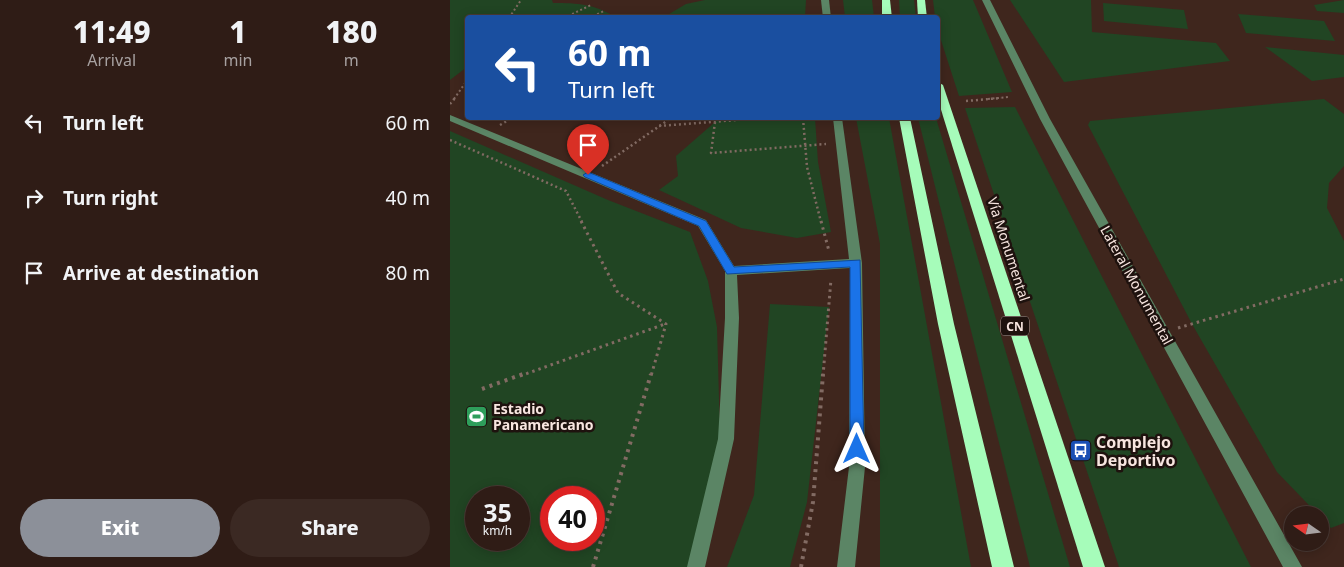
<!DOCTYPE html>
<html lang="en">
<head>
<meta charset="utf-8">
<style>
	body { margin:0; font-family:"Noto Sans",sans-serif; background:#3b2923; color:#f1f3f6; height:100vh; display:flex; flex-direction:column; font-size:19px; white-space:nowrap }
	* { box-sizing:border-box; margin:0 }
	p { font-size:16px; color:#a7a1a1 }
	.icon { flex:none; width:28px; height:28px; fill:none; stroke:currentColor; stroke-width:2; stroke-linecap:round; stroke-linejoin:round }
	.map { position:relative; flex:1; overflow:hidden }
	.drawer { display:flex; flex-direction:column; background:#2f1c16; width:450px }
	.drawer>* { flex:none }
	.guide { position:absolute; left:15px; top:15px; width:475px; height:105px; border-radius:5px; box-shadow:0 2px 12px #0003,0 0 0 1px #4a3a35; background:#1a4fa0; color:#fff; overflow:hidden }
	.needle { width:32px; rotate:284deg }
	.buttons { position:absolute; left:834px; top:506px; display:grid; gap:10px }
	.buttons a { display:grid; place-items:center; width:45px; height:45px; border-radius:50%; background:#2f1c16; box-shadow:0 2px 12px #0003,0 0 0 1px #4a3a35; font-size:25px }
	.speed { position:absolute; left:15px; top:486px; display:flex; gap:10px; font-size:25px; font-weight:700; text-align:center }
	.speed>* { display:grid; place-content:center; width:65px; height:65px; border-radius:50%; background:#2f1c16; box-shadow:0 2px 12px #0003,0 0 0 1px #4a3a35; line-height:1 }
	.speed small { font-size:12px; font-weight:400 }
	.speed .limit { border:8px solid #d22; background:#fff; color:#111 }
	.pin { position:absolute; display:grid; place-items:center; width:42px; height:42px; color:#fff; margin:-51px -21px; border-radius:50% 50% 50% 0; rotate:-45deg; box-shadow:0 0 5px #0007 }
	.pin .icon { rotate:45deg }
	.me { position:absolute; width:55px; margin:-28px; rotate:0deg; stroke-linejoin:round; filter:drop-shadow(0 0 4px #0008) }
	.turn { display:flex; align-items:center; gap:18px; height:105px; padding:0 20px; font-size:22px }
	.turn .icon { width:65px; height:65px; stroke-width:2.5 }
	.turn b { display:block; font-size:35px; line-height:42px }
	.eta { display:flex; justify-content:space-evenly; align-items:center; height:85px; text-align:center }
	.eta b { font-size:30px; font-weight:800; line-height:35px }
	.button { display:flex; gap:10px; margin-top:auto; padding:10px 20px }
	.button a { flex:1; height:58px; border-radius:30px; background:#8c9099; color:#fff; font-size:20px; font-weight:800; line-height:58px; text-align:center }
	.button a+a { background:#3b2923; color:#f1f3f6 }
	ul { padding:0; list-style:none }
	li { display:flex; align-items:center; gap:15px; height:75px; padding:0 20px }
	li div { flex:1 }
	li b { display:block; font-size:19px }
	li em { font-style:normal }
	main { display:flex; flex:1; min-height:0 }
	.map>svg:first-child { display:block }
	.green { fill:#214523; fill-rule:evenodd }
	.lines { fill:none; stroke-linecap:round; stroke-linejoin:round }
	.path-far3 { stroke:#826b63; stroke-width:2; stroke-dasharray:2 2.5; stroke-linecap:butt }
	.path-far2 { stroke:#826b63; stroke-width:2.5; stroke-dasharray:2 3; stroke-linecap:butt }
	.path-far1 { stroke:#826b63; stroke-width:3; stroke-dasharray:2.5 4; stroke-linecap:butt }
	.path { stroke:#826b63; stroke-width:4; stroke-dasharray:3 5; stroke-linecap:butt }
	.minor { fill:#5b8565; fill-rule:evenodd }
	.highway { fill:#a6fcba; fill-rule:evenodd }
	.route { fill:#1a73e8; stroke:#114b97 }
	.labels { text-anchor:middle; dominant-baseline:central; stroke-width:5; stroke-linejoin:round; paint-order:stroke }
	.shield { fill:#1e120e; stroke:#b7a6a1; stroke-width:1 }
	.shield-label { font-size:12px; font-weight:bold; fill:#f8e6e0 }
	.street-label { font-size:14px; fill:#f8e6e0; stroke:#1e120e }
	.poi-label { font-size:14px; font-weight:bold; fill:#f8e6e0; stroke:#1e120e; text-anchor:start }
	.near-poi-label { font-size:16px; font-weight:bold; fill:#f8e6e0; stroke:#1e120e; text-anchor:start }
</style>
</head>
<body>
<main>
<section class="drawer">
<div class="eta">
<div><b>11:49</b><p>Arrival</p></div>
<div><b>1</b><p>min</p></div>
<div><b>180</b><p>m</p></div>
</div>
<ul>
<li><svg class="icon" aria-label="left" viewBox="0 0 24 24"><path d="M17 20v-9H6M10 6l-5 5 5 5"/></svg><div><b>Turn left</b></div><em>60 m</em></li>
<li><svg class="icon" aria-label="right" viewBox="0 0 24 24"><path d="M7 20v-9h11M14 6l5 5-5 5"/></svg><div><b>Turn right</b></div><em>40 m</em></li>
<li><svg class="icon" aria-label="arrive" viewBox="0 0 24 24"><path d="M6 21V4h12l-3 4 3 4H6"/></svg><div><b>Arrive at destination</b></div><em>80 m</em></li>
</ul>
<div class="button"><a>Exit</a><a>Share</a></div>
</section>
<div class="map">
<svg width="894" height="567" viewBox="0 0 894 567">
	<rect width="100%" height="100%" fill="#3f261d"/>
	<!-- green -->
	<g class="green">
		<path d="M0,0H102L103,3C129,3 143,4 166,17L18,18L17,67L0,80Z"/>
		<path d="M255,0H356L355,17H214L236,4Z"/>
		<path d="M393,0H422L424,17H395Z"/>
		<path d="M449,0H464L466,17H450Z"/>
		<path d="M483,0H523L562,92L509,96L488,31V18L485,17Z"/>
		<path d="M560,0H641L642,32L766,43L780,61L614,82Z"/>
		<path d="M894,0V13L867,11L864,5Z"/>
		<path d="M653,3L734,10L738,29L654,21Z"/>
		<path d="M788,14L874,21L885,41L796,33Z"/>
		<path d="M815,47L894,55V77L862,81Z"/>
		<path d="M874,99L894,114V166L879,183L877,208L894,241V523L881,528L827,472L742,324L638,125L640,121Z"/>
		<path d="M565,107L801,567H669L515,108Z"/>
		<path d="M253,118H365L368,162L381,232L347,238L291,228L209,190L228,176L226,156L265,122Z"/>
		<path d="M406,118H439L521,567H430V244Z"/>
		<path d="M468,118H486L620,567H580Z"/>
		<path d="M0,131L158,200L240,232L258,281L267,327L270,435L239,567H0ZM26,498H69V540H26ZM101,498H144V540H101Z"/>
		<path d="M320,304L379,307L357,502L340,567H277L304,495Z"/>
	</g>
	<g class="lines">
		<!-- path-far3 -->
		<g class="path-far3">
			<path d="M59,18L71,0"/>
			<path d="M114,18L141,5"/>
			<path d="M139,18L154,11"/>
			<path d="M4,99L18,79"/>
			<path d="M538,99L558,97"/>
		</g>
		<!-- path-far2 -->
		<g class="path-far2">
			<path d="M516,101L551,98"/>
			<path d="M0,104L5,98"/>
			<path d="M353,118L357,167L371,222"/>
			<path d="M265,122L261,153L376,144"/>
			<path d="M50,125L62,118"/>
			<path d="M209,126L313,118"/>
			<path d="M0,140L116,191L132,222"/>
			<path d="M152,166L221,118"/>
		</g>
		<!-- path-far1 -->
		<g class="path-far1">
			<path d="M131,221L168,293L216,324L201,376"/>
			<path d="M371,221L379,251"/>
			<path d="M728,328L894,279"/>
			<path d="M70,376L215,324"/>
			<path d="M373,376L381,279"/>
		</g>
		<!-- path -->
		<g class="path">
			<path d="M32,389L73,374"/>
			<path d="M143,567L201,374"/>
			<path d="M351,567L363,502L373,374"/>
		</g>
		<!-- minor -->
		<g class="minor">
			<path d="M371,0H379L381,18H373Z"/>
			<path d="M532,0H540L600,119L852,567H833L590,119Z"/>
			<path d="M0,115L256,220L284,266L399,259L383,118H392L412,263L415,467L405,567H387L399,467L400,268L287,275L289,318L284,439L255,567H237L268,439L275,318V271L248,226L0,121Z"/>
		</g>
		<!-- highway -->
		<g class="highway">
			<path d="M432,0H440L442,18H432Z"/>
			<path d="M467,0H475L477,18H468Z"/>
			<path d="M488,82L493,85L655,567H633L488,100Z"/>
			<path d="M449,118H460L504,324L564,567H542L488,324Z"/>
		</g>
	</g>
	<!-- route -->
	<path class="route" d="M138,172L256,221L284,267L410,260L414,449L412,453L407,455L402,453L400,449V267L277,274L249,226L135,177L133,175Z"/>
	<!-- icons -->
	<defs>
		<symbol id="stadium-square" viewBox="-11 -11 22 22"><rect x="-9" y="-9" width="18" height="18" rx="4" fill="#2e9e5b" stroke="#1e120e"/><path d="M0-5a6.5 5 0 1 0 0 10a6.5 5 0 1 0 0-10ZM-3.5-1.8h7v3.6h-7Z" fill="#fff"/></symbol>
		<symbol id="bus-square" viewBox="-11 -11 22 22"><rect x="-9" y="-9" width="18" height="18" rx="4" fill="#1a4fb4" stroke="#1e120e"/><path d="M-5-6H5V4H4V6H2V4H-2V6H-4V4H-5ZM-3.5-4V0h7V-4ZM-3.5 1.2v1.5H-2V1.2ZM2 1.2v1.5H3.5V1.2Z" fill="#fff"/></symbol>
	</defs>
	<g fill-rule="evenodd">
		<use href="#stadium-square" x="14" y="404" width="25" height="25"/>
		<use href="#bus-square" x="618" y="438" width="25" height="25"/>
	</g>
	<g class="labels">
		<!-- shield labels -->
		<rect class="shield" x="551" y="316.5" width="28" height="19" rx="4"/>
		<g class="shield-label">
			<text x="565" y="326">CN</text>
		</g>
		<!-- street labels -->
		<g class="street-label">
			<text transform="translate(559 249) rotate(72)">Vía Monumental</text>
			<text transform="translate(687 285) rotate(61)">Lateral Monumental</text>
		</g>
		<!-- poi labels -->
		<g class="poi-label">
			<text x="43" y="408">Estadio<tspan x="43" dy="16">Panamericano</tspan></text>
		</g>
		<!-- near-poi labels -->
		<g class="near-poi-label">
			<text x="646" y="442">Complejo<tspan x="646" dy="18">Deportivo</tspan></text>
		</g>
	</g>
</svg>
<div class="buttons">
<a><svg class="needle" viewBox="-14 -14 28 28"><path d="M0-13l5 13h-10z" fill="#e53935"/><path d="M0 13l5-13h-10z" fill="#a7a1a1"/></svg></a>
</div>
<div class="speed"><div>35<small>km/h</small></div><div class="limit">40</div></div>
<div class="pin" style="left:138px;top:175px;background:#d93025"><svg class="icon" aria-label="arrive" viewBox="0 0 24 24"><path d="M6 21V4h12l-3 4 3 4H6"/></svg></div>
<svg class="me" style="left:407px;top:449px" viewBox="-20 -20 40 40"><path d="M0-17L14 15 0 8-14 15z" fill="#1a73e8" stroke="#fff" stroke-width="4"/></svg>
<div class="guide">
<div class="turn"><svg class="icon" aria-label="left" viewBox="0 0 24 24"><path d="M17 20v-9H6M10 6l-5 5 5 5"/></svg><div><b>60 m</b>Turn left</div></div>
</div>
</div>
</main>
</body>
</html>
